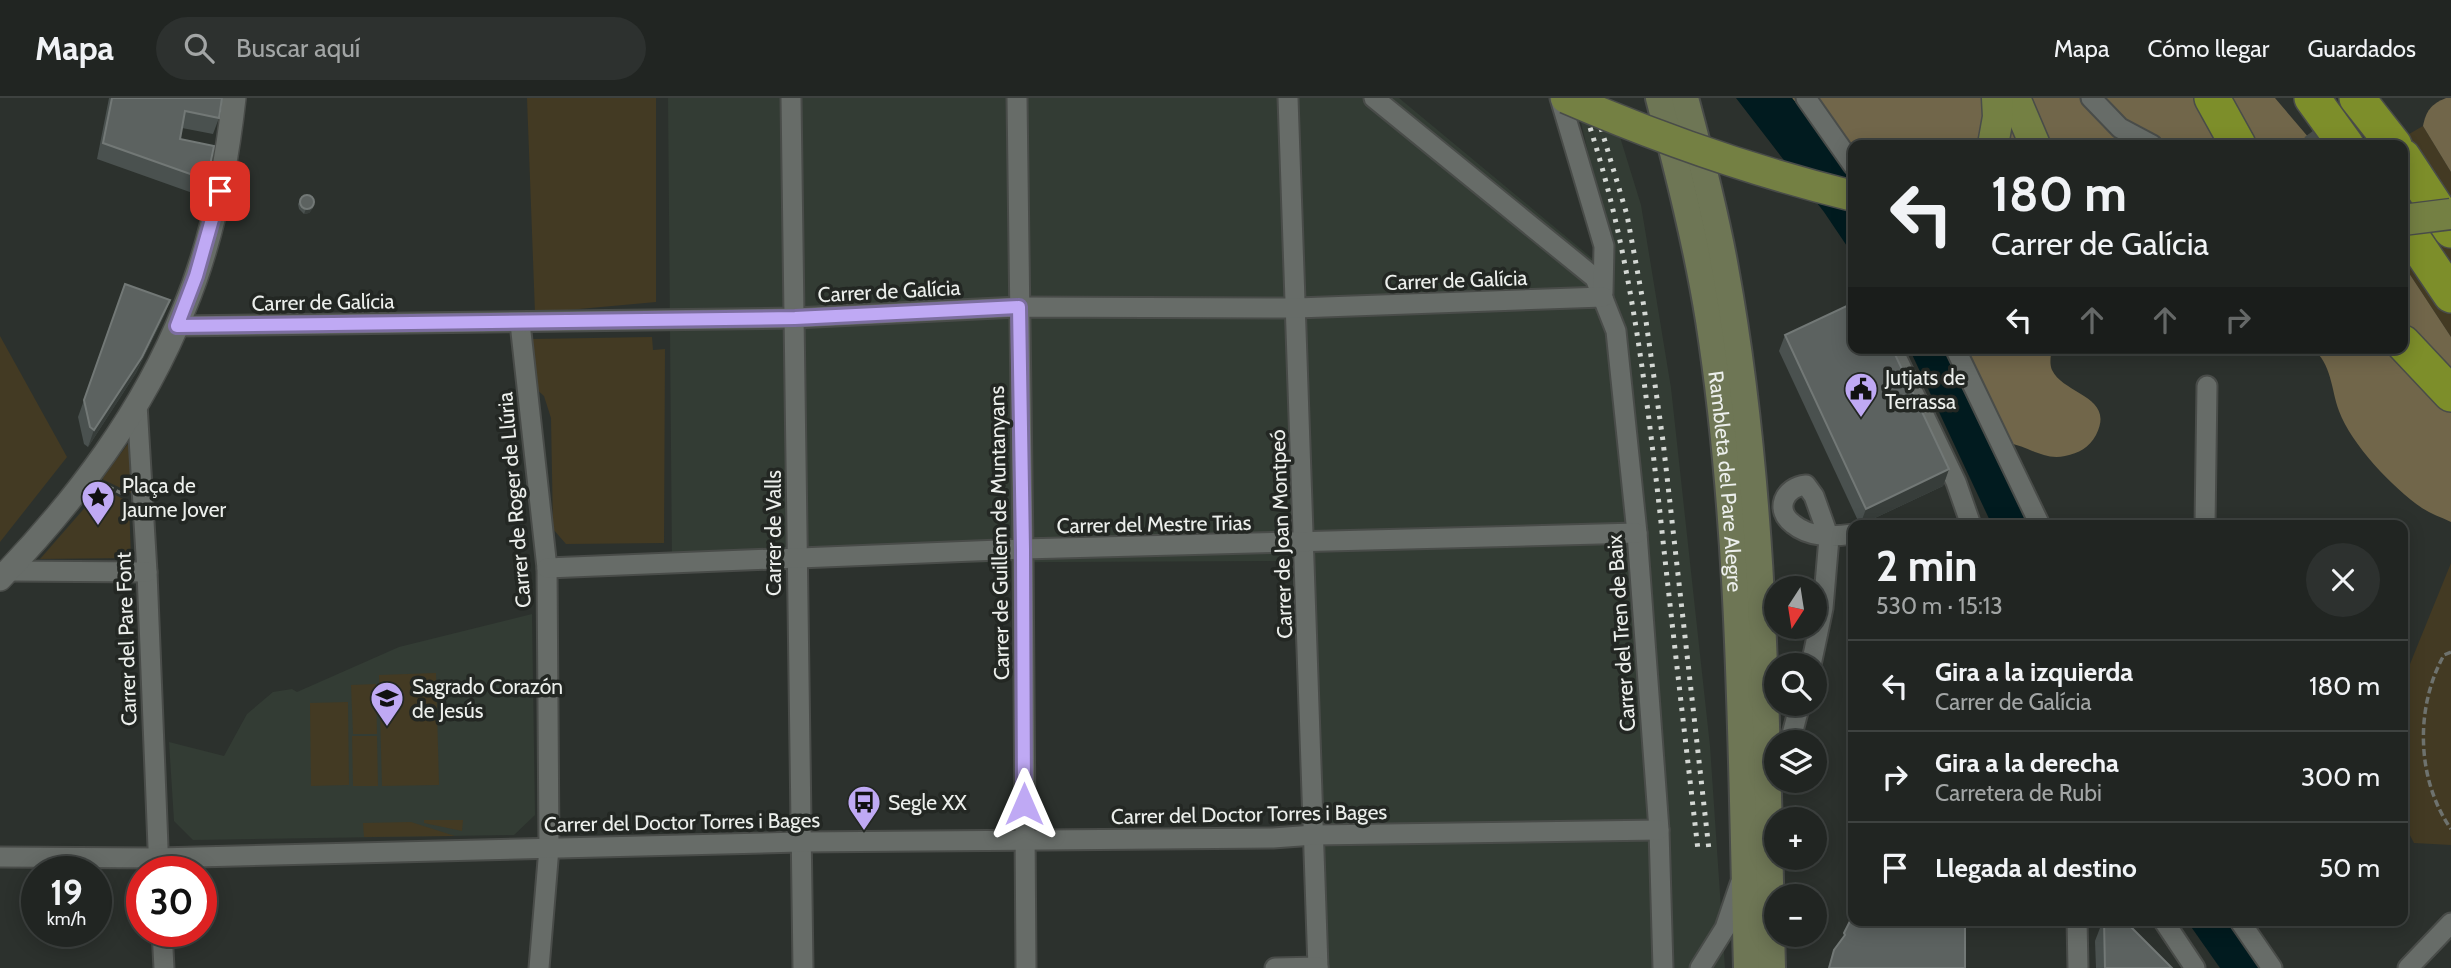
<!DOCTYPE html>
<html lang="es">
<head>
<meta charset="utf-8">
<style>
	body { margin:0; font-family:Cabin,sans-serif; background:#2d312f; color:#f1f3f6; height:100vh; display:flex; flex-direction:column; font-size:26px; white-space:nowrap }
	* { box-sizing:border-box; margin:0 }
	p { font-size:23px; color:#a2a5a5 }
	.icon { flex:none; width:38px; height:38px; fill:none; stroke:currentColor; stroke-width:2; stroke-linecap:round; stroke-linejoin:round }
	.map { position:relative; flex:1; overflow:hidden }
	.side { position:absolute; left:1848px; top:422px; width:560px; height:406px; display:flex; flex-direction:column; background:#212522; border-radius:14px; box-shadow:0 4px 18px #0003,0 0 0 2px #3e4240 }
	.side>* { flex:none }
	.hud { position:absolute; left:1848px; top:42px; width:560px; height:214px; border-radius:14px; box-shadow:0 4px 18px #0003,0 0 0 2px #3e4240; background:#212522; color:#f1f3f6; overflow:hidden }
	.needle { width:46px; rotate:192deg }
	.tools { position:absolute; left:1764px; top:478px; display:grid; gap:14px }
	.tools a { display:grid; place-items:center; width:63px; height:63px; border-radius:50%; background:#212522; box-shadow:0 4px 18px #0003,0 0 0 2px #3e4240; font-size:35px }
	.speed { position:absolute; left:21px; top:758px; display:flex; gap:14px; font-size:35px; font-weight:700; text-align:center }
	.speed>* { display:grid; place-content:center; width:91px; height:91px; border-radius:50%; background:#212522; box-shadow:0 4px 18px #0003,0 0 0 2px #3e4240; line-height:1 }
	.speed small { font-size:18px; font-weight:400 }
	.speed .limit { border:10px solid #d22; background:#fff; color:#111 }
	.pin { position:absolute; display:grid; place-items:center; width:60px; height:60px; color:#fff; margin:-30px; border-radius:14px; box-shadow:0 4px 10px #0006 }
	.me { position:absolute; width:77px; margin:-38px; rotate:0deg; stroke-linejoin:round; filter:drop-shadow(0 0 5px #0008) }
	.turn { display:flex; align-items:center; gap:24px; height:147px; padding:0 28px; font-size:32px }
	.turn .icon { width:91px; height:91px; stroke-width:2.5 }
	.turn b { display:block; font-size:49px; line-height:60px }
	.lanes { display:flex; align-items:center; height:66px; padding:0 28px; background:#0003; justify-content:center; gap:35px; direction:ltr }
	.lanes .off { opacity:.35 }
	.round { display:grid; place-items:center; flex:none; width:74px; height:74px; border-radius:37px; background:#2d312f }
	.head { display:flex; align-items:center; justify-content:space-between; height:119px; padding:0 28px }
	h1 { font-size:42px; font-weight:700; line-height:52px }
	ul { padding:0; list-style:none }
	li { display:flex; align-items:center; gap:21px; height:91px; padding:0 28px; border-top:2px solid #3e4240 }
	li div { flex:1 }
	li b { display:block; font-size:26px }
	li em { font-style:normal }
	header { display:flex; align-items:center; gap:42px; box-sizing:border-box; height:98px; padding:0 35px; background:#212522; border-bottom:2px solid #3e4240 }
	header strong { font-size:33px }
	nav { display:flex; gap:38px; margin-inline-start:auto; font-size:24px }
	.search { width:490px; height:63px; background:#2d312f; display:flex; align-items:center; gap:18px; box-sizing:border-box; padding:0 24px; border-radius:38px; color:#a2a5a5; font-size:26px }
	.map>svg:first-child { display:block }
	.built { fill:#333c34 }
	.green { fill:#433a23 }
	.forest { fill:#71664a }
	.water { fill:#011b1f }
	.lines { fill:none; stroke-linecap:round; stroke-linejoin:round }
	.minor-tunnel { stroke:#494e4a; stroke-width:19; stroke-dasharray:19 10; stroke-linecap:butt }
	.minor-casing { stroke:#494c49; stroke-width:23 }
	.tertiary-casing { stroke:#494c49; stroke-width:26 }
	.secondary-casing { stroke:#494c49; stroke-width:30 }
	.primary-casing { stroke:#494c49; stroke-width:33 }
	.motorway-casing { stroke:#494c49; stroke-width:38 }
	.path { stroke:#6e726e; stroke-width:3.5; stroke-dasharray:7 3.5; stroke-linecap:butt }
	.minor { stroke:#676c68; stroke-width:19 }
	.tertiary { stroke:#676c68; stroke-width:23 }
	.secondary { stroke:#6e7655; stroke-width:26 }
	.primary { stroke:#748043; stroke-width:30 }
	.motorway { stroke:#7d8e2a; stroke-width:35 }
	.rail { stroke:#d4d8d4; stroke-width:5; stroke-dasharray:3.5 7; stroke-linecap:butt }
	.primary-bridge-casing { stroke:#494c49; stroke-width:33; stroke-linecap:butt }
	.primary-bridge { stroke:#748043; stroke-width:30 }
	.wall { fill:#4a514f }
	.shaded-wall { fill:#373d3a }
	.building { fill:#5c6260; stroke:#727876; stroke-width:2 }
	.route-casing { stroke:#7c6e9f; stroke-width:18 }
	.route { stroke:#bfa9f4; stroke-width:12 }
	.labels { text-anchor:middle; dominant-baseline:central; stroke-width:7; stroke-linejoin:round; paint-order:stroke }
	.street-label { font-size:21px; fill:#ecefec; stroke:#232723 }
	.poi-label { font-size:21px; fill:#ecefec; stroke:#232723; text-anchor:start }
</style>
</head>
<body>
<header>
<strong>Mapa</strong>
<div class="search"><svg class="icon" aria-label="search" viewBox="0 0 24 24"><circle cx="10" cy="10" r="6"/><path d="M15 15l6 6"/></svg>Buscar aquí</div>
<nav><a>Mapa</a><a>Cómo llegar</a><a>Guardados</a></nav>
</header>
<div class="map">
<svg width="2451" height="870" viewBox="0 0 2451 870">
	<rect width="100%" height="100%" fill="#2c312d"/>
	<!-- built -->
	<g class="built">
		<path d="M668,0H1399L1593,161L1612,158L1581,24L1572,0H1608L1641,107L1671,290L1710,648L1725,870H1310L1292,463L672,466Z"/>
		<path d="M532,516L535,717L514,737L193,742L174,723L169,644L224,658L247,616L273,594L292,591L297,594L399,549Z"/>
	</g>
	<!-- green -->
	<g class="green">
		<path d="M527,0H656V204L535,215Z"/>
		<path d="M2423,28L2451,74V239L2403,166V47H2390Z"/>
		<path d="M0,238L67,359L0,444Z"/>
		<path d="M652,239L653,252L665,251L664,445L566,446L553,431L551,320L544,298L533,288L532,241Z"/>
		<path d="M130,343L133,396L102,381Z"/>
		<path d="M102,390L129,404L131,460L40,461Z"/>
		<path d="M2451,465V747L2414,745L2405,728L2410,566Z"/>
		<path d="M436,575L439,687L382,688L379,577Z"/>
		<path d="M376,586L377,636H353L351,587Z"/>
		<path d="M348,604L349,687L311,688L310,605Z"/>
		<path d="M352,638H377L378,688H353Z"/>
		<path d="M424,722H463L462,733L424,725Z"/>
		<path d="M411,724L455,738L364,739L363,725Z"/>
	</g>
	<!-- forest -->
	<g class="forest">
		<path d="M1792,0H2275L2315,47H1853V87L1825,41Z"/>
		<path d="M2446,0H2451V74L2423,28C2426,13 2431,6 2446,0Z"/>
		<path d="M2403,166L2451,239V424C2441,419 2431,416 2422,410C2393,390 2351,346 2339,313C2331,291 2332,266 2312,250H2403Z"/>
		<path d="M1945,250H2052C2051,257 2049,265 2052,272C2064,297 2116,298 2096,337C2089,350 2079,355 2065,358C2044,363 2028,348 2008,345C2002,344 1996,344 1991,344Z"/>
	</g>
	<!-- water -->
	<g class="water">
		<path d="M1736,0H1792L1825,41L1853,87V157L1824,114Z"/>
		<path d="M1909,250H1945L2030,427H1992Z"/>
		<path d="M2187,823H2232L2266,870H2220Z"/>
	</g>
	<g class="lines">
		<!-- minor-tunnel -->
		<path class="minor-tunnel" d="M2310,47L2340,25"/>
		<defs>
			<g id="minor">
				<path d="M791,0L803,870"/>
				<path d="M1017,0L1023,451L1026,870"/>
				<path d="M1288,0L1318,870"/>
				<path d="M1374,0L1595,180L1616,233L1637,435L1659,732L1663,870"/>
				<path d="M1560,0L1604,148L1603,195"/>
				<path d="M1806,0L1853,67"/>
				<path d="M2091,0L2120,30L2152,47"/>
				<path d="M520,225L547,470L549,750L539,870"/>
				<path d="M177,228L795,220L1019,209L1297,210L1603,199"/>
				<path d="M1892,250L1956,384L1971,427"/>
				<path d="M1955,250L2040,427"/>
				<path d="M137,306L147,474L159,774"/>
				<path d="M2205,427L2207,288"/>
				<path d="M547,470L1023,451L1637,435"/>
				<path d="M8,473L147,474"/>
				<path d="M1811,567L1823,510L1829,440L1814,398L1806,387C1784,389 1774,412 1793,426C1810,440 1833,439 1853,436"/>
				<path d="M1790,644L1800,606"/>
				<path d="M0,759L158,760L800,744L1273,740L1314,737L1659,732"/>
				<path d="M2077,822L2078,870"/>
				<path d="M2163,822L2195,870"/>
				<path d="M2239,822L2272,870"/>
				<path d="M162,833L164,870"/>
				<path d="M1275,870L1318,869"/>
				<path d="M1700,870L1725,830L1740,786"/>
				<path d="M2408,870L2451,825"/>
			</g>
			<path id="tertiary" d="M0,481C76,402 143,314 184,211C212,144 226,72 234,0"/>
			<g id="secondary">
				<path id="s1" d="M1659,0C1678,73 1697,147 1709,222C1742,435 1741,654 1747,870"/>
				<path d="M1685,0C1700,56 1715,113 1725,170C1767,400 1766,636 1772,870"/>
			</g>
			<g id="primary">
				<path d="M2015,0L2035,47"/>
				<path d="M1993,47L1998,19L1997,0"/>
			</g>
			<g id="motorway">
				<path d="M2212,0L2238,47"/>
				<path d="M2312,0L2346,47"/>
				<path d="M2357,0L2394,47"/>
				<path d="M2403,59L2451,132"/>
				<path d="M2403,126L2451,197"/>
				<path d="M2403,245L2451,296"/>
			</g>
		</defs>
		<!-- minor casing -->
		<use href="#minor" class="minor-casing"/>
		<!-- tertiary casing -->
		<use href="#tertiary" class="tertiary-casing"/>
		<!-- secondary casing -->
		<use href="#secondary" class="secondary-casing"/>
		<!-- primary casing -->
		<use href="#primary" class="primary-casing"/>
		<!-- motorway casing -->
		<use href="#motorway" class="motorway-casing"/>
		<!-- path -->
		<g class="path">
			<path d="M107,388L125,397"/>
			<path d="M2451,554L2444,557C2415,609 2416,681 2451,731"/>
		</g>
		<!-- minor -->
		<use href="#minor" class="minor"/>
		<!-- tertiary -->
		<use href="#tertiary" class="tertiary"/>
		<!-- secondary -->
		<use href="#secondary" class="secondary"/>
		<!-- primary -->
		<use href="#primary" class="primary"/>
		<!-- motorway -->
		<use href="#motorway" class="motorway"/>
		<!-- rail -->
		<g class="rail">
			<path d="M1580,0C1628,134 1644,275 1660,415C1672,527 1685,639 1698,752"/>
			<path d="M1592,0L1627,117L1644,209L1663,343L1709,752"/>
		</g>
		<defs>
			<g id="primary-bridge">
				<path d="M1566,0C1658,40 1756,74 1853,98"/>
				<path d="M2403,122L2451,116"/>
			</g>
		</defs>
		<!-- primary-bridge casing -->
		<use href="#primary-bridge" class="primary-bridge-casing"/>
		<!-- primary-bridge -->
		<use href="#primary-bridge" class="primary-bridge"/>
	</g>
	<!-- wall -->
	<g class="wall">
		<path d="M109,0H222L219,20L213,36L182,30L180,41L207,82L201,98L97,61Z"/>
		<path d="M300,102L314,106L313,110L309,115L304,116L299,111L298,106Z"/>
		<path d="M125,186L170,202L164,218L136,275L88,349L84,346L78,319Z"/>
		<path d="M1785,237L1949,371L1943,388L1860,427L1779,253Z"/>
		<path d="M2103,822H2124L2172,870H2096L2095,843Z"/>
	</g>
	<!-- shaded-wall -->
	<g class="shaded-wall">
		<path d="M314,106L313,110L309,115L304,116L306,111Z"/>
		<path d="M170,202L164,218L136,275L88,349L94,332Z"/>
		<path d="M1949,371L1943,388L1860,427L1866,411Z"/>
	</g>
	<!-- building -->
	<g class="building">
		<path d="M112,0H222L219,20L185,13L180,41L214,48L207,82L103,45Z"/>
		<circle cx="307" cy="104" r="7"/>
		<path d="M125,186L170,202L142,259L94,332L90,329L84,302Z"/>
		<path d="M1853,205V250H1892L1949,371L1866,411L1785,237Z"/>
		<path d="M1852,819L1853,822H1965V870H1829L1834,852L1845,837L1844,835Z"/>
		<path d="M2104,822H2124L2172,870H2105Z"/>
	</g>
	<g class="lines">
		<defs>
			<path id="route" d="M220,93L196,178L177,228L795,220L1019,209L1023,451L1024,706"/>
		</defs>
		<!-- route casing -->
		<use href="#route" class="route-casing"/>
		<!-- route -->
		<use href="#route" class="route"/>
	</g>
	<!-- icons -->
	<defs>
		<symbol id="civic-pin" viewBox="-11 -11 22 30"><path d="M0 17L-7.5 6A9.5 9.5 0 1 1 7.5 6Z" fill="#bfa9f4" stroke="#232723"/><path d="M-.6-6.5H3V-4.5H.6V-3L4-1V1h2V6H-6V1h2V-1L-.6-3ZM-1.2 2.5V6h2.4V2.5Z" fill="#111"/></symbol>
		<symbol id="sight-pin" viewBox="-11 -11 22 30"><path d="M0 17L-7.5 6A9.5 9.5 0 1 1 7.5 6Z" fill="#bfa9f4" stroke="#232723"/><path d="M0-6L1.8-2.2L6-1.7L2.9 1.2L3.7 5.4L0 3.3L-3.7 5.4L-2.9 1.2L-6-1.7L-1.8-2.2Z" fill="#111"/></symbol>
		<symbol id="school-pin" viewBox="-11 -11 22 30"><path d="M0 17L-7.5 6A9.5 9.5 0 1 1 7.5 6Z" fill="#bfa9f4" stroke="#232723"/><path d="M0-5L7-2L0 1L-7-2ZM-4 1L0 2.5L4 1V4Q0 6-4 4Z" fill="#111"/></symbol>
		<symbol id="bus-pin" viewBox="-11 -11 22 30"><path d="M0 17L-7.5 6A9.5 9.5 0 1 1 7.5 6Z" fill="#bfa9f4" stroke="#232723"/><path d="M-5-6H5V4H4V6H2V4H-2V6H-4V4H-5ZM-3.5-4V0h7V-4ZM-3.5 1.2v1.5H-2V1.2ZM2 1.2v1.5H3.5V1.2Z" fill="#111"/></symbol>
	</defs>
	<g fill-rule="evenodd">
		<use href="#civic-pin" x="1842" y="272" width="38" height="52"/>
		<use href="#sight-pin" x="79" y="380" width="38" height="52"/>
		<use href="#school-pin" x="368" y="581" width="38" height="52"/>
		<use href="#bus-pin" x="845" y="685" width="38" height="52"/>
	</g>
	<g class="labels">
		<!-- street labels -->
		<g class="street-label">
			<text transform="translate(1456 182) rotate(-2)">Carrer de Galícia</text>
			<text transform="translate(889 193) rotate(-3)">Carrer de Galícia</text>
			<text transform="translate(323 204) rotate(-1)">Carrer de Galícia</text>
			<text stroke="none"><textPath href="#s1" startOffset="390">Rambleta del Pare Alegre</textPath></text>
			<text transform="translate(514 402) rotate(-95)">Carrer de Roger de Llúria</text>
			<text transform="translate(1154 426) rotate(-1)">Carrer del Mestre Trias</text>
			<text transform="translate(773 435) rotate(-90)">Carrer de Valls</text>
			<text transform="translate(999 435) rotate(-91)">Carrer de Guillem de Muntanyans</text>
			<text transform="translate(1281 436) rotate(-92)">Carrer de Joan Montpeó</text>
			<text transform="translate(1621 535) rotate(-94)">Carrer del Tren de Baix</text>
			<text transform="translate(126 541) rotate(-92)">Carrer del Pare Font</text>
			<text transform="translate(1249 716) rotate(-1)">Carrer del Doctor Torres i Bages</text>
			<text transform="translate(682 724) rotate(-1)">Carrer del Doctor Torres i Bages</text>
		</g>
		<!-- poi labels -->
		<g class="poi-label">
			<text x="1885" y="279">Jutjats de<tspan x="1885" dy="24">Terrassa</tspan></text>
			<text x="122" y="387">Plaça de<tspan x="122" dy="24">Jaume Jover</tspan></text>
			<text x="412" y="588">Sagrado Corazón<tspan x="412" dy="24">de Jesús</tspan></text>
			<text x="888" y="704">Segle XX</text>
		</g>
	</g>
</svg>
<div class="tools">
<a><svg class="needle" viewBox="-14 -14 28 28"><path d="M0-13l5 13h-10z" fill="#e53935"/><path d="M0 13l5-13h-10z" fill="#a2a5a5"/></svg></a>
<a><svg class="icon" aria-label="search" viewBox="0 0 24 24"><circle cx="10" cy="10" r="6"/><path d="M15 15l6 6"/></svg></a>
<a><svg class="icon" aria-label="layers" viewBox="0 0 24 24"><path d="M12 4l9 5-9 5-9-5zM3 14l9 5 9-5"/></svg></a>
<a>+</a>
<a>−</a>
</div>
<div class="speed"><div>19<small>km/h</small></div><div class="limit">30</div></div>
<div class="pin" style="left:220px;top:93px;background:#d93025"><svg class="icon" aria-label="arrive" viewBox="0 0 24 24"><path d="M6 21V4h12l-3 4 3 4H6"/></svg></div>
<svg class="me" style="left:1024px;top:706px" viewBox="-20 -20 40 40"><path d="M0-17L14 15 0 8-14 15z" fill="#bfa9f4" stroke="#fff" stroke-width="4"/></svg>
<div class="hud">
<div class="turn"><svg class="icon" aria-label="left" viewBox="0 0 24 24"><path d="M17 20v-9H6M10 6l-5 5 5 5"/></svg><div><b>180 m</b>Carrer de Galícia</div></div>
<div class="lanes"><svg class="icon" aria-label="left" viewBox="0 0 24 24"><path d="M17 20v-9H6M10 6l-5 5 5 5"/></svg><svg class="icon off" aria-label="ahead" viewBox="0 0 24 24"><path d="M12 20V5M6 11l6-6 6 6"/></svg><svg class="icon off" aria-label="ahead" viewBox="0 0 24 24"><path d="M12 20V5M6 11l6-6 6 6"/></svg><svg class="icon off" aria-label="right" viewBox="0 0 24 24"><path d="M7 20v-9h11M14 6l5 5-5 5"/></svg></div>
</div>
<section class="side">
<div class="head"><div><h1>2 min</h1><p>530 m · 15:13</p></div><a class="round"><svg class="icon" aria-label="close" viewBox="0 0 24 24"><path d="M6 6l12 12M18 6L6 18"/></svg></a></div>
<ul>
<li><svg class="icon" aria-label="left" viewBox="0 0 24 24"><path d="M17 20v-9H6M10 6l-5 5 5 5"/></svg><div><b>Gira a la izquierda</b><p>Carrer de Galícia</p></div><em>180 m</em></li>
<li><svg class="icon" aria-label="right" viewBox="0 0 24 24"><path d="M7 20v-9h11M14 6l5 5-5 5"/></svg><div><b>Gira a la derecha</b><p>Carretera de Rubi</p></div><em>300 m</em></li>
<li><svg class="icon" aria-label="arrive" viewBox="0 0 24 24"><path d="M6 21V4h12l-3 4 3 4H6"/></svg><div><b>Llegada al destino</b></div><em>50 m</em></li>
</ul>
</section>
</div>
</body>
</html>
